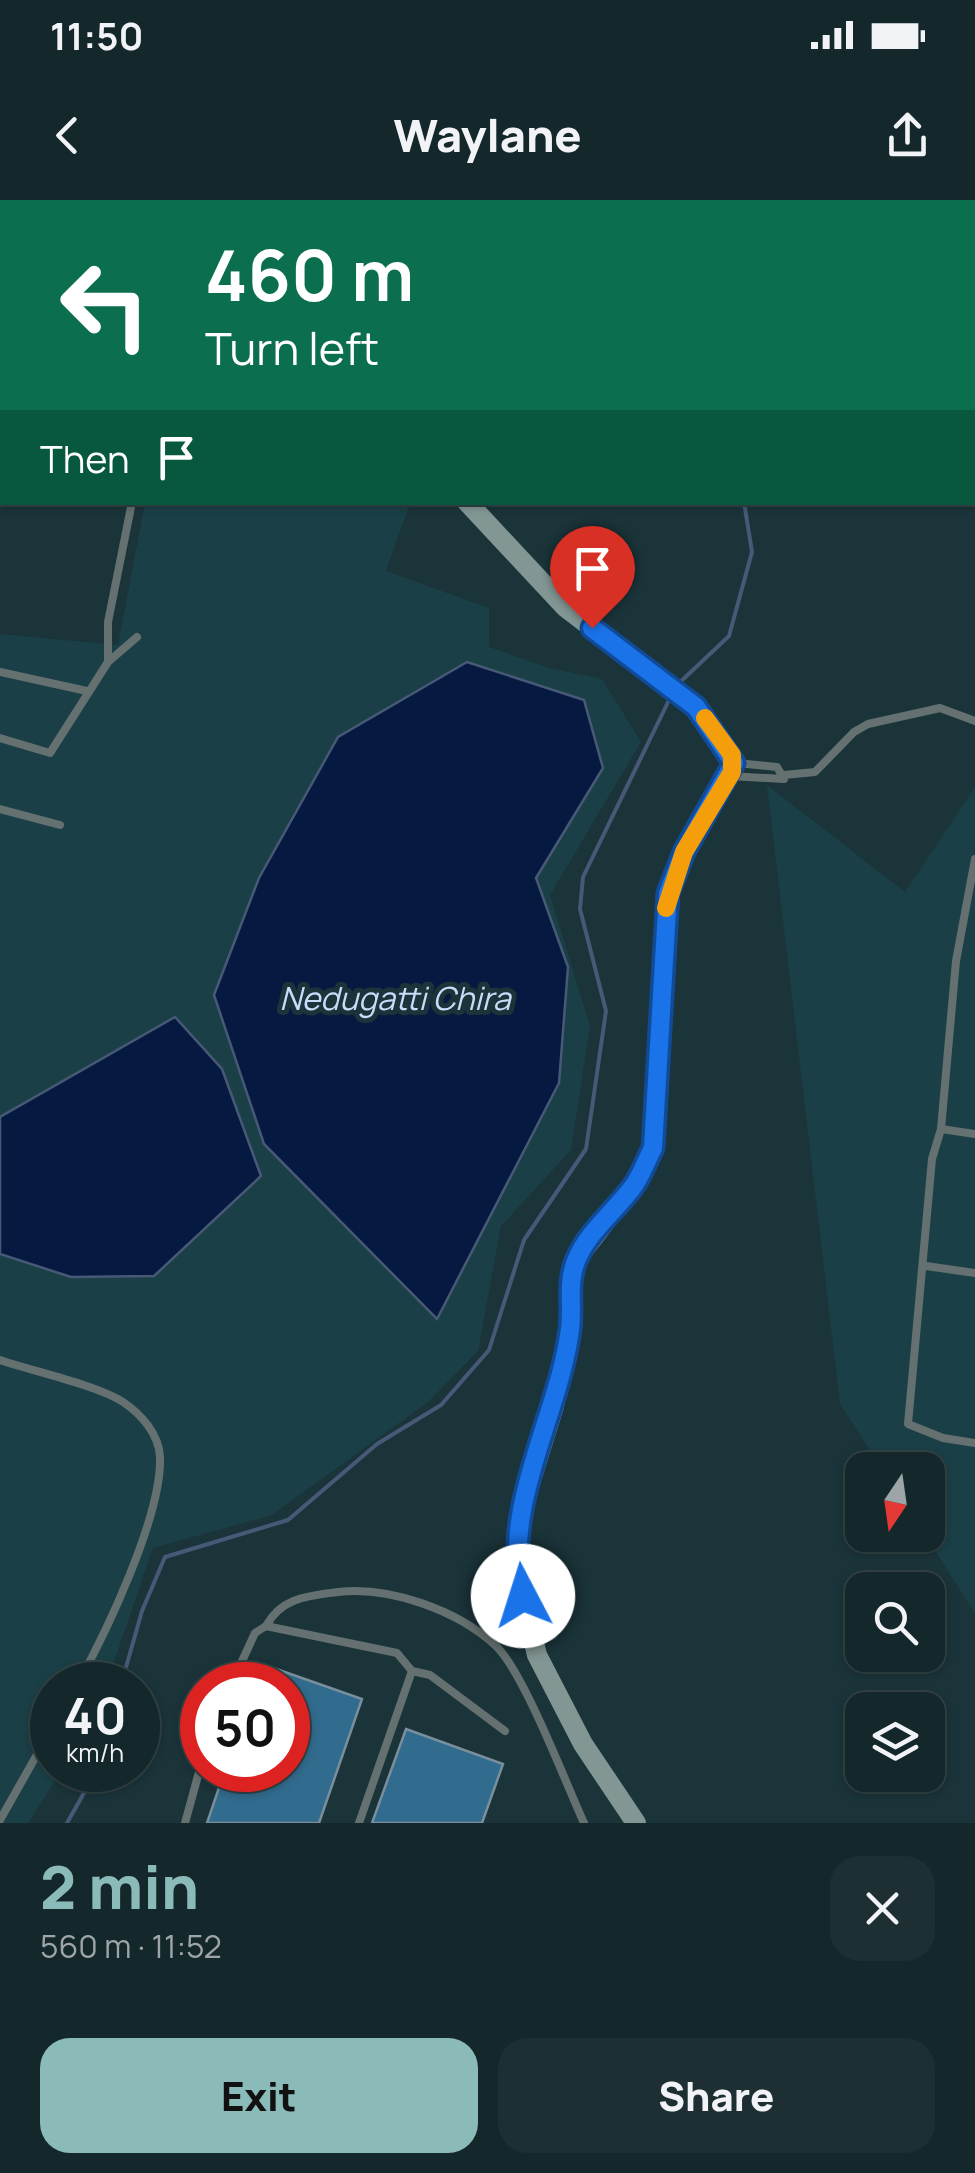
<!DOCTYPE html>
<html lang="en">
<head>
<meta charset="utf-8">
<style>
	body { margin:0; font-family:Manrope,sans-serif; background:#1d2f33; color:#f1f3f6; height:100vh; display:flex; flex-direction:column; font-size:38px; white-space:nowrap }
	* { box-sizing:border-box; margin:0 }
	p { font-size:32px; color:#9da5a9 }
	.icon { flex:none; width:55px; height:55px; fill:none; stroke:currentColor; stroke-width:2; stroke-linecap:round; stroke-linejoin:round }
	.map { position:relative; height:1623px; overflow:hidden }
	.sheet { display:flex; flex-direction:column; background:#14272b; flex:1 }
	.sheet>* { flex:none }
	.hud { position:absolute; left:0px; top:0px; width:975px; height:305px; box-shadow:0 2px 8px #0004,0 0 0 2px #334447; background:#0b6e4f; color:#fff; overflow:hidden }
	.needle { width:65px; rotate:193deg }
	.controls { position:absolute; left:845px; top:1252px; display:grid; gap:20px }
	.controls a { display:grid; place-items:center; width:100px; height:100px; border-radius:20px; background:#14272b; box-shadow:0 2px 8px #0004,0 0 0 2px #334447; font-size:50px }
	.speed { position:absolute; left:30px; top:1462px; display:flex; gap:20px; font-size:50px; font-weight:700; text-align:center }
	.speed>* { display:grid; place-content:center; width:130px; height:130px; border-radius:50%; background:#14272b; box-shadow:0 2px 8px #0004,0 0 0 2px #334447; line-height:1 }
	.speed small { font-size:25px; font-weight:400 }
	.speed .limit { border:15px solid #d22; background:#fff; color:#111 }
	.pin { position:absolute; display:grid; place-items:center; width:85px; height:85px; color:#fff; margin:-102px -42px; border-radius:50% 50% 50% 0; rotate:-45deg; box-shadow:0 0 10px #0007 }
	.pin .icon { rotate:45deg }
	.me { position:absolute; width:110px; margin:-55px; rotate:355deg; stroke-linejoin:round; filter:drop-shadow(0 0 8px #0008) }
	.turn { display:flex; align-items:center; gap:35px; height:210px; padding:0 40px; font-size:45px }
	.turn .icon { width:130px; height:130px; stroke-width:2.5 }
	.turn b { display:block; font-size:70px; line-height:85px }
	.then { display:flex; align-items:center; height:95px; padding:0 40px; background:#0003; gap:20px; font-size:38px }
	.round { display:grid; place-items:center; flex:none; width:105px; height:105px; border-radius:30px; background:#1d2f33 }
	.overview { display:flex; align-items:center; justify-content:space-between; height:170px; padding:0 40px }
	h1 { font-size:60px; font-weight:800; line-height:75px; color:#8bbbb9 }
	.cta { display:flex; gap:20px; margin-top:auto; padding:20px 40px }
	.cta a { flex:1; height:115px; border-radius:30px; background:#8bbbb9; color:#111; font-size:40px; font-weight:800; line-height:115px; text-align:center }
	.cta a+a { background:#1d2f33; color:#f1f3f6 }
	.status { display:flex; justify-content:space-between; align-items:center; height:70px; padding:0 50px; background:#14272b; direction:ltr }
	.status svg { height:28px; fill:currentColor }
	header { display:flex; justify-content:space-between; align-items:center; height:130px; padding:0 40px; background:#14272b; font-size:45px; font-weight:800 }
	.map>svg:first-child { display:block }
	.built { fill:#1b3f46 }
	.water { fill:#061941; stroke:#475976; stroke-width:2.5 }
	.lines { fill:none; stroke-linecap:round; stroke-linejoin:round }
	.stream { stroke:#475976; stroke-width:4 }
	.building { fill:#316b8d; stroke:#798f9d; stroke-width:2.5 }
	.service { stroke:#657170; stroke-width:8 }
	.secondary { stroke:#829694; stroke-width:20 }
	.route-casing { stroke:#114b97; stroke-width:25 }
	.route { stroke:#1a73e8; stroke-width:18 }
	.slow { stroke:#f59e0b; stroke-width:18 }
	.labels { text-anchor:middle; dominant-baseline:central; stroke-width:10; stroke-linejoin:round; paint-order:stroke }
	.water-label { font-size:32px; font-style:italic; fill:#cadaf8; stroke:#1a3439 }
</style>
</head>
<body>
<div class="status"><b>11:50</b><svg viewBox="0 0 49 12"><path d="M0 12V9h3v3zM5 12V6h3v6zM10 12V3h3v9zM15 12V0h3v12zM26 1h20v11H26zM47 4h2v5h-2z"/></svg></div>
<header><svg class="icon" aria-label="back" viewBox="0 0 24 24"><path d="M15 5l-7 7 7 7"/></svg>Waylane<svg class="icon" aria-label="share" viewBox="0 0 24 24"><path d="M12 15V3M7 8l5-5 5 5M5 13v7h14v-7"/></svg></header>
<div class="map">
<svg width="975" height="1623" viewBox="0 0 975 1623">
	<rect width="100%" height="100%" fill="#1a3439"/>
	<!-- built -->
	<g class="built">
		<path d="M145,303H410L386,371L489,408V447L549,468L602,479L641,542L550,695L590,826L571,950L501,1026L478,1151L428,1202L272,1315L153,1348L106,1485H52V1570H62L28,1623H0V434L118,445Z"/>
		<path d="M767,585L905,692L975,587V1413L925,1335L928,1270H883L840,1204Z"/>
	</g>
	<!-- water -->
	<g class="water">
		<path d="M467,462L584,500L603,568L536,678L568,767L559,883L437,1119L264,944L214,795L259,678L338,537Z"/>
		<path d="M175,817L222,869L261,976L154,1076L71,1077L0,1054V917Z"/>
	</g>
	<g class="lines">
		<!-- stream -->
		<g class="stream">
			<path d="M972,121L975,119"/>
			<path d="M677,485L729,436L752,352L744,302"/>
			<path d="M121,1485L142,1411L165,1357L288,1320L377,1244L441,1205L489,1150L524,1040L586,949L606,811L580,709L583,677L670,498"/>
			<path d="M67,1623L97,1570"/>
		</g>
	</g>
	<!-- building -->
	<g class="building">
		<path d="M262,1464L362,1499L319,1623H207L225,1570H288V1485H255Z"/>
		<path d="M406,1529L503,1564L482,1623H372Z"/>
	</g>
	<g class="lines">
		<!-- service -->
		<g class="service">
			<path d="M108,462L137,437"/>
			<path d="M0,472L87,491"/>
			<path d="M0,538L50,553L108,462V422L132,302"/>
			<path d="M784,575L815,572L854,532L868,524L940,508L975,521"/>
			<path d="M730,576L784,579L777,567L737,563"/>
			<path d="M0,609L60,625"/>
			<path d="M975,659L956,761L941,929L932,959L908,1224L943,1238L975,1243"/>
			<path d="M941,929L975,934"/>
			<path d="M926,1066L975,1073"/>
			<path d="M0,1160C32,1171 97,1185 123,1202C141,1214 159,1234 160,1257C162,1316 106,1433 77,1485"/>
			<path d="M266,1426C282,1397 308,1396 338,1392C389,1386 457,1410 495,1445C523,1470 566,1584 584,1623"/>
			<path d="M231,1485L255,1433L266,1426L397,1453L412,1471L430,1475L505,1531"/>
			<path d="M0,1620L52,1528"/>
			<path d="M185,1623L202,1561"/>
			<path d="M359,1623L412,1471"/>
		</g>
		<!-- secondary -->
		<g class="secondary">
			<path d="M439,2L440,0"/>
			<path d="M467,302L565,407L696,507L734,563L684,652L668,693L653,948L634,985L576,1060L571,1083V1127L554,1206L526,1296L515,1367L537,1455L583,1544L636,1623"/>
		</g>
	</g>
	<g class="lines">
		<defs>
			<path id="route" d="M523,1396C500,1308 559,1216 570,1129C573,1106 567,1083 576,1061C587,1033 614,1012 632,988C641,977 646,961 653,948L668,693L684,652L734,563L696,507L592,428"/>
		</defs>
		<!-- route casing -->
		<use href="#route" class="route-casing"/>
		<!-- route -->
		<use href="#route" class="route"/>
		<!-- slow -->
		<path class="slow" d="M666,708L684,652L732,572V555L705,518"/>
	</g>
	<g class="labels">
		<!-- water labels -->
		<g class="water-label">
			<text x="395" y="798">Nedugatti Chira</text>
		</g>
	</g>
</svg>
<div class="controls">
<a><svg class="needle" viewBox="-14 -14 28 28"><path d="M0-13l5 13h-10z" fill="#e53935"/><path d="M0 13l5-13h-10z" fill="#9da5a9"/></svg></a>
<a><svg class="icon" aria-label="search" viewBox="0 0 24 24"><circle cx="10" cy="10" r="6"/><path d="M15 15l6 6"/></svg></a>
<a><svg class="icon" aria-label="layers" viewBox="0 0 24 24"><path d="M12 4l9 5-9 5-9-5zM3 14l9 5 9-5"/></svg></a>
</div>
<div class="speed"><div>40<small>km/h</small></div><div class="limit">50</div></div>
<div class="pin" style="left:592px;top:428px;background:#d93025"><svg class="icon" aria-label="arrive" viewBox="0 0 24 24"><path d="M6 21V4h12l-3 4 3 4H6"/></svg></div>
<svg class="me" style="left:523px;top:1396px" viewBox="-20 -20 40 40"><circle r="19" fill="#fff"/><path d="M0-13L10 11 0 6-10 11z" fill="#1a73e8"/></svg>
<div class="hud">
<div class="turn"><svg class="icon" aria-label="left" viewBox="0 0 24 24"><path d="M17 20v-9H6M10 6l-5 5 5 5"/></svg><div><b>460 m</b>Turn left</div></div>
<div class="then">Then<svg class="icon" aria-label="arrive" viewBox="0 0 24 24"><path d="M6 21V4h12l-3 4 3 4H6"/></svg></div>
</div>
</div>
<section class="sheet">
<div class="overview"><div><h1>2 min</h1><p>560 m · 11:52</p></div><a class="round"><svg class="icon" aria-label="close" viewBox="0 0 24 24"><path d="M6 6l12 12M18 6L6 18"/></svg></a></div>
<div class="cta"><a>Exit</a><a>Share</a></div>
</section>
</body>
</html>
